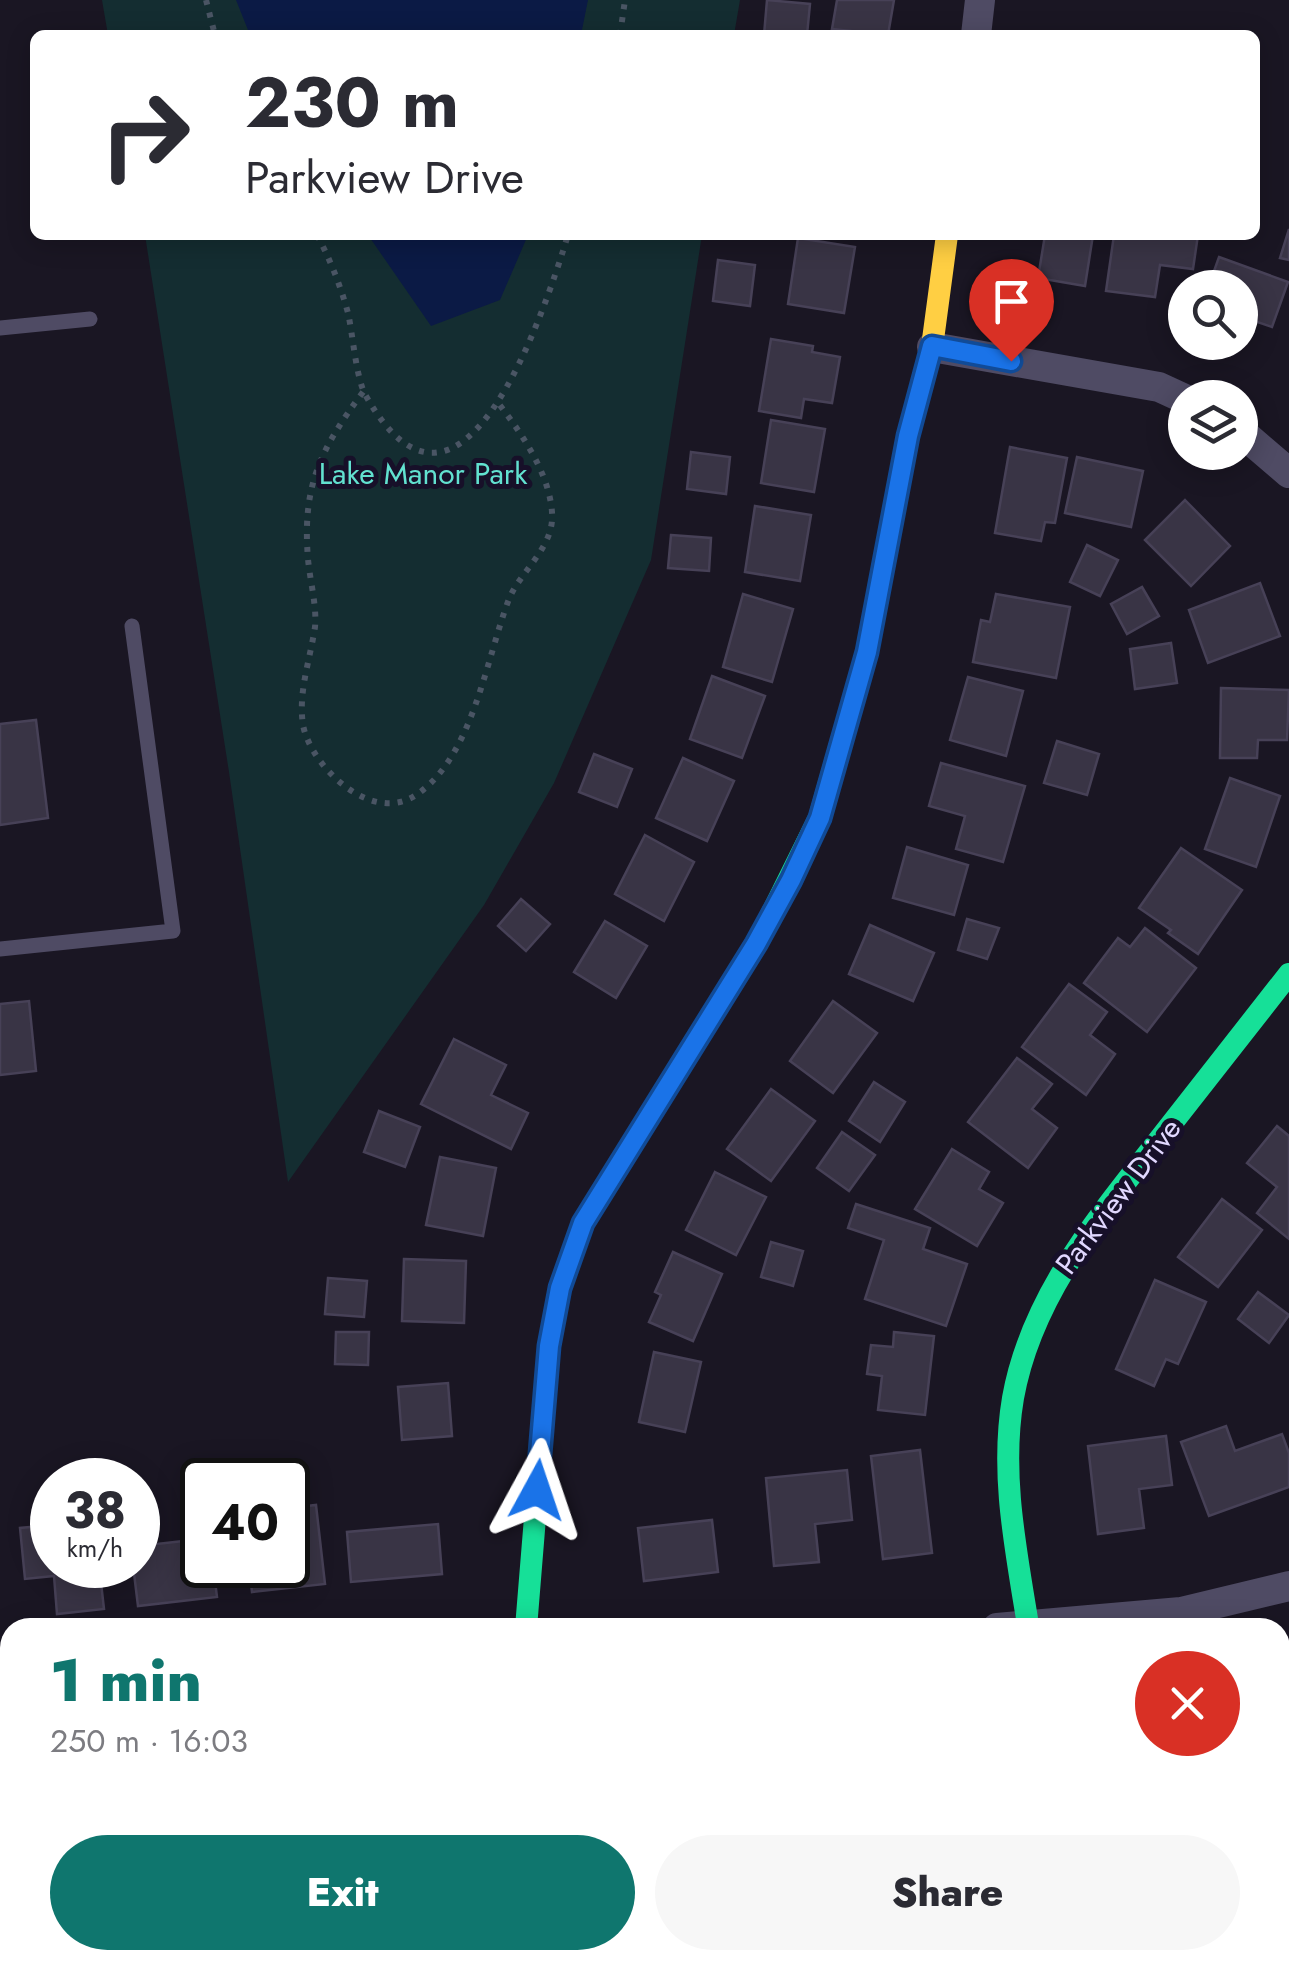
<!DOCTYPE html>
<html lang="en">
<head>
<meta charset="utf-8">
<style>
	body { margin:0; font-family:Jost,sans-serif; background:#f7f7f7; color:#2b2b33; height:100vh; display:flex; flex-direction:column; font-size:38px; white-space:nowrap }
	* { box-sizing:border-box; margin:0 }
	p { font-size:32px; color:#7c7c81 }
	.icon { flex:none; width:55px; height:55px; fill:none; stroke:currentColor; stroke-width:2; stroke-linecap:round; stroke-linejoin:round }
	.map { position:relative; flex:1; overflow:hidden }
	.drawer { position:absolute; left:0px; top:1618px; width:1290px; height:352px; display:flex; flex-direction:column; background:#fff; border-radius:30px 30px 0 0; box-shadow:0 5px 25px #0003 }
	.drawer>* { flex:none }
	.banner { position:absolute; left:30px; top:30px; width:1230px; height:210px; border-radius:15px; box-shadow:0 5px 25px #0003; background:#fff; color:#2b2b33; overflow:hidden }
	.fabs { position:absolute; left:1168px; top:270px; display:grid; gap:20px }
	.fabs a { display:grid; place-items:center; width:90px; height:90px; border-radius:50%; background:#fff; box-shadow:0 5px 25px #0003; font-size:50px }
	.speed { position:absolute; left:30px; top:1458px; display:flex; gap:20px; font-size:50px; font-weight:700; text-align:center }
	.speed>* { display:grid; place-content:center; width:130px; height:130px; border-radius:50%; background:#fff; box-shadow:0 5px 25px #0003; line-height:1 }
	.speed small { font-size:25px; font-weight:400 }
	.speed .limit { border:5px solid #111; border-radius:15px; background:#fff; color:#111 }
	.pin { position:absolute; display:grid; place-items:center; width:85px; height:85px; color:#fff; margin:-102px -42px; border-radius:50% 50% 50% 0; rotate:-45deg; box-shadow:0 0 10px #0007 }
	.pin .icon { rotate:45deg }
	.me { position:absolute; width:110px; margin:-55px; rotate:5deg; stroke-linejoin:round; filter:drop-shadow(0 0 8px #0008) }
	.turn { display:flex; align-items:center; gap:35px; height:210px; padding:0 50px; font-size:45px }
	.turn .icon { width:130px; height:130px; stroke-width:2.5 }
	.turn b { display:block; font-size:70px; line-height:85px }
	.round { display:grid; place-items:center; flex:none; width:105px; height:105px; border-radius:52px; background:#f7f7f7 }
	.head { display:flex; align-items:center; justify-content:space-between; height:170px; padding:0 50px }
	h1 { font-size:60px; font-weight:800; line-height:75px; color:#0f766e }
	.action { display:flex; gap:20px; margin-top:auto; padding:20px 50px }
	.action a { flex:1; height:115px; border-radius:60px; background:#0f766e; color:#fff; font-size:40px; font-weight:800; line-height:115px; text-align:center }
	.action a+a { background:#f7f7f7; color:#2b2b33 }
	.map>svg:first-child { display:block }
	.green { fill:#142d31 }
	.water { fill:#0b1a45 }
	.building { fill:#393445; stroke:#474157; stroke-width:2.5 }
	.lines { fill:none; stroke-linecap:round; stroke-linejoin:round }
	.path { stroke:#4a5564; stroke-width:6; stroke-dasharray:5 8; stroke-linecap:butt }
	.lane { stroke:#4f4b64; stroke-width:15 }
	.street { stroke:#4f4b64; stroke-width:30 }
	.fast { stroke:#16e098; stroke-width:22 }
	.slow { stroke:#ffcf43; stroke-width:22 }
	.route-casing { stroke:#114b97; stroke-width:25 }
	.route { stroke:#1a73e8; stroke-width:18 }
	.labels { text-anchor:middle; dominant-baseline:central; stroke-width:10; stroke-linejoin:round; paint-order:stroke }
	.park-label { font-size:30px; fill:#62e1d0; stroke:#171029 }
	.street-label { font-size:30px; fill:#e1d8ff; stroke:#171029 }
</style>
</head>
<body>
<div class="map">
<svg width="1289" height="1969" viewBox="0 0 1289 1969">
	<rect width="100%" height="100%" fill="#1a1623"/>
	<!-- green -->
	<g class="green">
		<path d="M102,0H740L734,35H108Z"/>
		<path d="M145,235H702L651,560L554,783L484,905L288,1182L229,772Z"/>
	</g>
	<!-- water -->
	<g class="water">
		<path d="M236,0H588L581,35H250Z"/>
		<path d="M368,235H528L500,300L431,326Z"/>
	</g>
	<!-- building -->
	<g class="building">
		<path d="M767,0L810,4L807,35H764Z"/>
		<path d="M837,0H894L888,35L832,29Z"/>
		<path d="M1289,229V260L1280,258Z"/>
		<path d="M1045,235H1093L1085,286L1038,278Z"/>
		<path d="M1114,235H1198L1193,269L1160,265L1155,297L1106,291Z"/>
		<path d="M798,238L855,247L844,313L788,304Z"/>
		<path d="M1219,257L1288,282L1272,327L1240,316V288H1208Z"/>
		<path d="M718,260L755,265L750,306L713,301Z"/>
		<path d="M771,339L813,346L812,352L840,357L832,403L804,399L801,418L759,411Z"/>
		<path d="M771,420L825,429L814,492L761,483Z"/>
		<path d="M1010,447L1067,458L1055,523L1045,522L1041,541L995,533Z"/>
		<path d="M691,452L730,457L726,494L687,489Z"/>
		<path d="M1077,457L1143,471L1131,527L1065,513Z"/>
		<path d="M1185,500L1230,546L1191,586L1145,540Z"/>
		<path d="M755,506L811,515L800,581L745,572Z"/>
		<path d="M671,535L711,538L709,571L668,568Z"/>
		<path d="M1087,545L1118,560L1100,596L1070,582Z"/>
		<path d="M1260,583L1280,636L1208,663L1189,610Z"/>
		<path d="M1142,587L1159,616L1127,634L1111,604Z"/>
		<path d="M743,594L793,609L772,682L723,667Z"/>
		<path d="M996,594L1070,607L1056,678L973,662L981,620L990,622Z"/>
		<path d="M1171,643L1177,683L1135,689L1130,649Z"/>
		<path d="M712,676L765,696L742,758L690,739Z"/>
		<path d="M968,677L1023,691L1006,756L950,740Z"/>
		<path d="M1221,688L1289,690L1287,740H1258L1257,758H1220Z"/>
		<path d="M36,720L48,818L0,825V724Z"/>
		<path d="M1057,741L1099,754L1087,795L1044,783Z"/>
		<path d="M594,754L632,769L617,807L579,792Z"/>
		<path d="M683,758L734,781L707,841L656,818Z"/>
		<path d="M941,763L1025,786L1003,862L956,849L965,816L929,806Z"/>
		<path d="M1230,778L1280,796L1256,867L1205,849Z"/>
		<path d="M645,835L694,862L664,921L615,894Z"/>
		<path d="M907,847L968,865L954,915L893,898Z"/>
		<path d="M1181,848L1242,890L1198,954L1168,933L1171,930L1139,908Z"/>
		<path d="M521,899L550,924L526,951L498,926Z"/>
		<path d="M967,919L999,928L987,959L958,950Z"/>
		<path d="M605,921L647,946L616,998L574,972Z"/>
		<path d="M870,925L934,953L913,1001L849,974Z"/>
		<path d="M1145,928L1196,968L1147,1032L1084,983L1118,938L1130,947Z"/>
		<path d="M1069,984L1107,1012L1090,1035L1115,1054L1086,1095L1022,1047Z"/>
		<path d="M29,1001L36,1071L0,1075V1004Z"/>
		<path d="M833,1001L877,1033L833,1093L790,1061Z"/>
		<path d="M454,1039L506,1065L491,1095L528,1113L511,1149L421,1104Z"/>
		<path d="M1017,1058L1052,1084L1032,1109L1057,1128L1028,1168L968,1122Z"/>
		<path d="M874,1082L905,1102L880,1142L849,1121Z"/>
		<path d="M771,1089L815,1121L771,1181L727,1149Z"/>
		<path d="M379,1111L420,1127L405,1167L364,1152Z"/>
		<path d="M1277,1126L1289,1136V1239L1257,1213L1277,1187L1247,1163Z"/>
		<path d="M842,1132L875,1155L849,1191L817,1168Z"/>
		<path d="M952,1149L989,1172L979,1189L1003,1203L977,1246L915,1209Z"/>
		<path d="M440,1157L496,1168L483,1236L426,1225Z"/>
		<path d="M715,1172L766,1197L736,1255L686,1230Z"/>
		<path d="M1222,1199L1262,1230L1218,1287L1178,1257Z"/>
		<path d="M856,1204L930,1228L923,1249L967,1264L946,1326L865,1299L884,1240L848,1228Z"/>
		<path d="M771,1242L803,1251L793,1286L761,1277Z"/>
		<path d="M673,1252L722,1274L693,1341L649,1322L661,1295L655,1292Z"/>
		<path d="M404,1259L466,1261L464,1323L402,1321Z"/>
		<path d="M328,1278L367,1281L364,1317L325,1314Z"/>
		<path d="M1155,1280L1206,1302L1178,1364L1166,1359L1154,1386L1116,1369Z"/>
		<path d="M1258,1292L1289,1315L1269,1343L1238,1319Z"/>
		<path d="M336,1332H369L368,1365L335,1364Z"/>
		<path d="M894,1332L934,1336L925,1415L878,1410L882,1376L867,1374L871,1345L893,1347Z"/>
		<path d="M654,1352L701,1362L685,1432L639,1422Z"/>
		<path d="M448,1383L452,1436L402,1440L398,1387Z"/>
		<path d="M1226,1426L1235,1451L1282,1434L1289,1453V1487L1209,1516L1181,1442Z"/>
		<path d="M1166,1436L1172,1485L1139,1489L1144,1528L1098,1534L1088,1446Z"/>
		<path d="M920,1450L932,1553L883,1559L871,1456Z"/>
		<path d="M847,1470L852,1520L815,1524L819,1562L774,1566L766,1478Z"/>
		<path d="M316,1505L325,1584L252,1592L249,1565H288V1508Z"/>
		<path d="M712,1520L718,1572L644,1581L638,1528Z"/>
		<path d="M438,1524L442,1574L351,1582L347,1532Z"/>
		<path d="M52,1525V1565H99L104,1609L57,1614L54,1576L25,1579L20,1528Z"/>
		<path d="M202,1539V1565H213L217,1597L138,1606L133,1565H138V1546Z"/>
		<path d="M1289,1679V1777L1280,1778V1680Z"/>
		<path d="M10,1816V1913H8L7,1900L0,1901V1817Z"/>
		<path d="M519,1960H604L605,1969H452Z"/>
	</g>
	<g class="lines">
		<!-- path -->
		<g class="path">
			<path d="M206,0L215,35"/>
			<path d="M620,35L625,0"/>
			<path d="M317,235C330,259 341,287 348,313C353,335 356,379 366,396C461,564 544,313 568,235"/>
			<path d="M363,392C320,450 302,486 308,559C310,581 317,606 315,627C310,660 298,692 303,725C311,767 372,825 416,795C473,757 486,659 509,599C521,570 555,547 552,512C549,473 522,434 499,404"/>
		</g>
		<!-- lane -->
		<g class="lane">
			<path d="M0,328L90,319"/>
			<path d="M0,949L173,931L132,626"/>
			<path d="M1280,1911L1289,1909"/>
			<path d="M1217,1960L1218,1969"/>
			<path d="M872,1964L903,1960"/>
		</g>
		<!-- street -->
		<g class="street">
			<path d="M976,35L980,0"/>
			<path d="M932,347L1159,387L1185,399"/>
			<path d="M1240,431L1289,473"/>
			<path d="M997,1628L1181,1612L1289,1586"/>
			<path d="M0,1721L10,1720"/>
		</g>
		<!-- fast -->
		<g class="fast">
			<path d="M1028,1625C1016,1550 1000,1474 1013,1398C1031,1296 1100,1215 1162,1136C1204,1082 1247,1028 1289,974"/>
			<path d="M526,1628L549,1346L560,1288L583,1223L756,945L819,818L839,748"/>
		</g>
		<!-- slow -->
		<path class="slow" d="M839,748L867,651L908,436L932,347L947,235"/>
	</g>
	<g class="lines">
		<defs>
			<path id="route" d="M537,1490L549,1346L560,1288L583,1223L756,944L791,880L820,818L867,652L908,436L932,346L1011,361"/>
		</defs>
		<!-- route casing -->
		<use href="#route" class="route-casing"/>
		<!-- route -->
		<use href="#route" class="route"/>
	</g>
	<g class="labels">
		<!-- park labels -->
		<g class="park-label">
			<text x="423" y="473">Lake Manor Park</text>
		</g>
		<!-- street labels -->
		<g class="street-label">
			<text transform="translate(1118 1196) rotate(-53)">Parkview Drive</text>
		</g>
	</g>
</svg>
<div class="fabs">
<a><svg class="icon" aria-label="search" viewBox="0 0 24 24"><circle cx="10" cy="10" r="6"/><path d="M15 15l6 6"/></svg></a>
<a><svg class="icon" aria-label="layers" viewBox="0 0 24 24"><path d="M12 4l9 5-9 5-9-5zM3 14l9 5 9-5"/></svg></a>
</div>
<div class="speed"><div>38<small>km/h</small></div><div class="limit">40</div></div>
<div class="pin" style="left:1011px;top:361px;background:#d93025"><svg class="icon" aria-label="arrive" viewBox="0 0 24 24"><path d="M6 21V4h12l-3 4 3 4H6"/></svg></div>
<svg class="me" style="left:537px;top:1490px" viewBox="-20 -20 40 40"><path d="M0-17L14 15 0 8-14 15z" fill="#1a73e8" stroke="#fff" stroke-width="4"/></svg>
<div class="banner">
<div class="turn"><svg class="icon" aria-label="right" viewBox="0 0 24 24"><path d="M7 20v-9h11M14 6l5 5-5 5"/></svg><div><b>230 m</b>Parkview Drive</div></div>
</div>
<section class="drawer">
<div class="head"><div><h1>1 min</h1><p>250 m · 16:03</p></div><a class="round" style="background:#d93025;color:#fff"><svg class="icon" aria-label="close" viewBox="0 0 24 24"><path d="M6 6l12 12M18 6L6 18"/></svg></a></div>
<div class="action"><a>Exit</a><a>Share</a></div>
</section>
</div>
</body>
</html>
